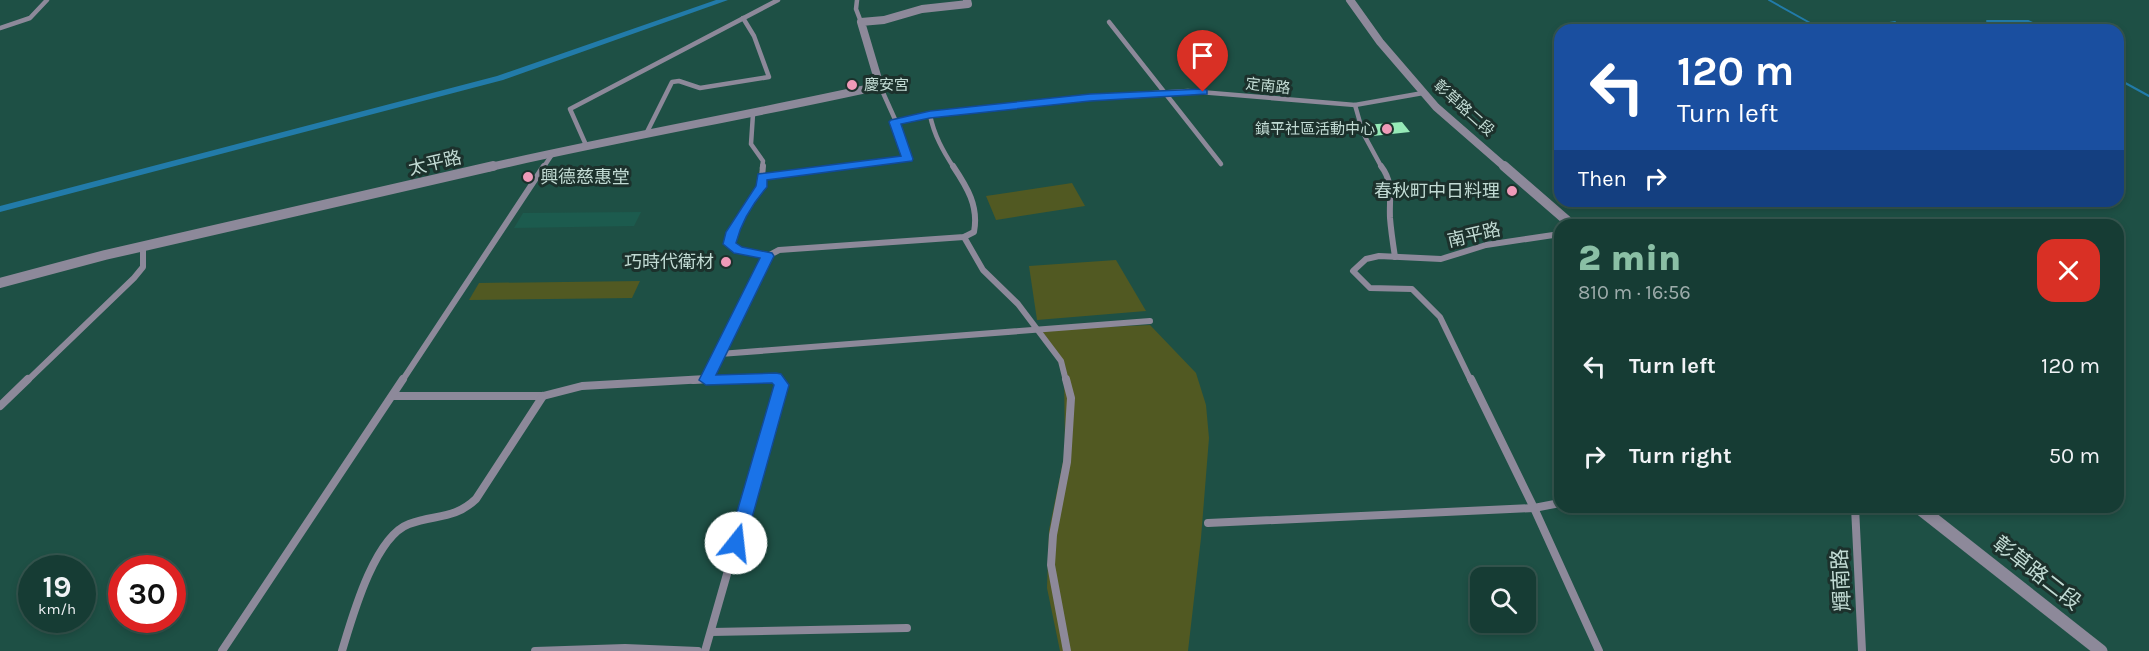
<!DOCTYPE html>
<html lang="en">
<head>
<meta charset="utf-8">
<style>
	body { margin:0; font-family:Karla,"Noto Sans TC",sans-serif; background:#234740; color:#f1f3f6; height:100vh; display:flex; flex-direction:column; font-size:22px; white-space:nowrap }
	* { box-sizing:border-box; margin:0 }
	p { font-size:20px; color:#9eadac }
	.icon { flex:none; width:33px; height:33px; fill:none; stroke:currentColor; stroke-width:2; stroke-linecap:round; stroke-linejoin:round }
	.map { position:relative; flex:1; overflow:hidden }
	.details { position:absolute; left:1554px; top:219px; width:570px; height:294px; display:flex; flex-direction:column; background:#163c34; border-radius:18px; box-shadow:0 3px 9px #0003,0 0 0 2px #35564f }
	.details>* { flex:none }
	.guide { position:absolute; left:1554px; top:24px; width:570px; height:183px; border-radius:18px; box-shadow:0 3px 9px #0003,0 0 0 2px #35564f; background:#1a4fa0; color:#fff; overflow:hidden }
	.fabs { position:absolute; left:1470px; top:567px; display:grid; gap:12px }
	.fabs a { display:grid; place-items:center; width:66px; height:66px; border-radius:12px; background:#163c34; box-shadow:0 3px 9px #0003,0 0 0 2px #35564f; font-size:30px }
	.speed { position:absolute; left:18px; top:555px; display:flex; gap:12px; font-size:30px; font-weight:700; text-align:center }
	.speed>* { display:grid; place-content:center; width:78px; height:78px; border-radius:50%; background:#163c34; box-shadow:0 3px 9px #0003,0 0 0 2px #35564f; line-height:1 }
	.speed small { font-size:15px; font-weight:400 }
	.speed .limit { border:9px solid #d22; background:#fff; color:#111 }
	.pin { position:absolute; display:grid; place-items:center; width:51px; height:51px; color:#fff; margin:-62px -26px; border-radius:50% 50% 50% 0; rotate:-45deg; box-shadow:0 0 6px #0007 }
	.pin .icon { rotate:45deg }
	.me { position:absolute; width:66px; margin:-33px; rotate:16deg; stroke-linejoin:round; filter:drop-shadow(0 0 4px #0008) }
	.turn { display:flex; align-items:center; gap:21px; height:126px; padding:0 24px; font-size:27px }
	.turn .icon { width:78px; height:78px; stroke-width:2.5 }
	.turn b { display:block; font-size:42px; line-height:51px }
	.then { display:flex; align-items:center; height:57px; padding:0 24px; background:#0003; gap:12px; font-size:22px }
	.round { display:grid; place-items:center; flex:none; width:63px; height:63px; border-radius:18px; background:#234740 }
	.headline { display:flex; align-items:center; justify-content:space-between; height:102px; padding:0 24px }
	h1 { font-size:36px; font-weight:800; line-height:45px; color:#8abfa5 }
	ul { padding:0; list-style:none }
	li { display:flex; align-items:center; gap:18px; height:90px; padding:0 24px }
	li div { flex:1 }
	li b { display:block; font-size:22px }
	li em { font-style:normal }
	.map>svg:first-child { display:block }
	.built { fill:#1c5b4e }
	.green { fill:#515922 }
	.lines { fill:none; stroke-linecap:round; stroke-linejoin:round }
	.stream { stroke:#227ba9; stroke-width:2 }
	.canal { fill:#227ba9; fill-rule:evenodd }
	.building { fill:#96eab7 }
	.minor-far2 { stroke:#8d899a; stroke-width:4.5 }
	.minor-far1 { stroke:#8d899a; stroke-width:6 }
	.minor { stroke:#8d899a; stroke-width:8 }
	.tertiary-far2 { stroke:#8d899a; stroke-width:8 }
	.tertiary-far1 { stroke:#8d899a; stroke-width:10 }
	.tertiary { stroke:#8d899a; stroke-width:13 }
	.route { fill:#1a73e8; stroke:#114b97; stroke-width:1.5 }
	.poi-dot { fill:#ef9ab8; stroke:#1c312c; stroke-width:2 }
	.labels { text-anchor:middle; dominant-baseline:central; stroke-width:6; stroke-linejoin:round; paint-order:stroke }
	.far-poi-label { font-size:15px; fill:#c2dbd4; stroke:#1c312c; text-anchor:start }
	.far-street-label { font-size:15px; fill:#c2dbd4; stroke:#1c312c }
	.street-label { font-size:18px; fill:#c2dbd4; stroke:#1c312c }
	.poi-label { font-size:18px; fill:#c2dbd4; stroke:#1c312c; text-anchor:end }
	.near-street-label { font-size:21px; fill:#c2dbd4; stroke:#1c312c }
</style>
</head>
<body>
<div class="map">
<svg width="2149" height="651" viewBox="0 0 2149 651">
	<rect width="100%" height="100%" fill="#1e5045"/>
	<!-- built -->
	<path class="built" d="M641,212L634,226L514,228L523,213Z"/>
	<!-- green -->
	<g class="green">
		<path d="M1072,183L1085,206L996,220L986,196Z"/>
		<path d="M1116,260L1146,311L1037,320L1029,266Z"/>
		<path d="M640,281L632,298L469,300L479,283Z"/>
		<path d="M1150,325L1196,373L1206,405L1209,438L1201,538L1188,651H1060L1047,588L1049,530L1065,452L1064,372L1040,330Z"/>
	</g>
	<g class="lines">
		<!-- stream -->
		<g class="stream">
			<path d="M1769,0L1812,24L1845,30"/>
			<path d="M1987,21H2028L2048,30"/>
			<path d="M1851,30L1895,22"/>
			<path d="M2118,79L2149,96"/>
		</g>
		<!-- canal -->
		<path class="canal" d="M716,0H728L503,80L0,212V206L497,76Z"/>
	</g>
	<!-- building -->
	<path class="building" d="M1402,122L1410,132L1373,136L1365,125Z"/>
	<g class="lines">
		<!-- minor-far2 -->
		<g class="minor-far2">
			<path d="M857,0L856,9L861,22"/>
			<path d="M1109,22L1221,164"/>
			<path d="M0,28L30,18L47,0"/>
			<path d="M1355,105L1363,133L1382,168"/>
			<path d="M753,114L751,144L763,161L762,168"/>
			<path d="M930,115C934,135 943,151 954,168"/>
			<path d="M894,122L930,115L1090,97L1188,91L1355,105L1423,93"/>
			<path d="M646,134L672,82L679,81L700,88L769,77L754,36L743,18"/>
			<path d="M586,145L570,109L778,0"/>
			<path d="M543,168L553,153"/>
			<path d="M836,168L908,159L898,126L880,86"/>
		</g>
		<!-- minor-far1 -->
		<g class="minor-far1">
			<path d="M1381,166C1394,183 1389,198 1390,218C1391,231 1393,244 1395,257"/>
			<path d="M762,177L849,166"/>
			<path d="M964,237L983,270L1018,304L1061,361L1066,381"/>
			<path d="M768,256L779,250L964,237L974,232C979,206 967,187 953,166"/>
			<path d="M720,354L1150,321"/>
			<path d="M706,380L776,378L778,381"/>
			<path d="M27,381L134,278L143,267V246"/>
			<path d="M402,381L544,166"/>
			<path d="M693,381L706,380L768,256L738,250L729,244L742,213L761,187L763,166"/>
			<path d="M1471,381L1440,317L1412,289L1370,288L1353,271L1366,259L1379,256L1441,259L1486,245L1560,234"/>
		</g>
		<!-- minor -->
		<g class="minor">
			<path d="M1066,379L1071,398L1067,462L1053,535L1051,565L1067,651"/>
			<path d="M1471,379L1534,508L1599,651"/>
			<path d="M706,380L736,379"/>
			<path d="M393,396H543L582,386L706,379"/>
			<path d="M0,406L28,379"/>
			<path d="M1855,507L1862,651"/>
			<path d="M1208,523L1534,508L1560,503"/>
			<path d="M711,632L907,628"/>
			<path d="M222,651L403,379"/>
			<path d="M342,651C352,618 374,537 409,524C435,514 454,520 476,499L543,396"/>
			<path d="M535,651L625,648L698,651"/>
			<path d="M705,651L781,385L777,379"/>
		</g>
		<!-- tertiary-far2 -->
		<g class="tertiary-far2">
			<path d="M1350,0L1380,42L1436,107L1506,168"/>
			<path d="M486,168C617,138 749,115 880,86L861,22L884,20L922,9L968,4L967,0"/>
		</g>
		<!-- tertiary-far1 -->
		<g class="tertiary-far1">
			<path d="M1504,166L1572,225"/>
			<path d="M0,283L105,255L493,166"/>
		</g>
		<!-- tertiary -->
		<path class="tertiary" d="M1918,507L2101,651"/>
	</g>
	<!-- route -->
	<path class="route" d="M1203,89L1207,90V94L1090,101L930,118L901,124L913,159L912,161L767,180V187C754,202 741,223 736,243L742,247L772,253L774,256L716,375L776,373L781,374L789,385L745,543L742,547L736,549L730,547L728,543L774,385L772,383L706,385L699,380L760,258L734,253L723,244L726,232L756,186L758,174L901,156L889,122L891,120L930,111L1090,94Z"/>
	<!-- markers -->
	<g class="poi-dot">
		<circle cx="852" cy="85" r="6"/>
		<circle cx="1387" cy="129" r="6"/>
		<circle cx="528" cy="177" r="6"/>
		<circle cx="1512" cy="191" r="6"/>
		<circle cx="726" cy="262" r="6"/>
	</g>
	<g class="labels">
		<!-- far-poi labels -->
		<g class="far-poi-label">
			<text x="864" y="85">慶安宮</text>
			<text x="1375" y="129" text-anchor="end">鎮平社區活動中心</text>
		</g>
		<!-- far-street labels -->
		<g class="far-street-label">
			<text transform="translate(1268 86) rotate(6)">定南路</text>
			<text transform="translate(1464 108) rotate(42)">彰草路二段</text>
		</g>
		<!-- street labels -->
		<g class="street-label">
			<text transform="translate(435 163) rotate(-13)">太平路</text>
			<text transform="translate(1474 235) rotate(-13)">南平路</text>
		</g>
		<!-- poi labels -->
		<g class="poi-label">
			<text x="540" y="177" text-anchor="start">興德慈惠堂</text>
			<text x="1500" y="191">春秋町中日料理</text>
			<text x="714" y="262">巧時代衛材</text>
		</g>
		<!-- near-street labels -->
		<g class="near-street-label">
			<text transform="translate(2037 573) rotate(38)">彰草路二段</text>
			<text transform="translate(1841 580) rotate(-93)">輝南路</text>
		</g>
	</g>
</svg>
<div class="fabs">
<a><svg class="icon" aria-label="search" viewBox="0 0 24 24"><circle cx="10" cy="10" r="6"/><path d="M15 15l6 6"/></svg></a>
</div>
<div class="speed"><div>19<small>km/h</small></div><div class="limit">30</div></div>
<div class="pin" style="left:1203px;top:92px;background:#d93025"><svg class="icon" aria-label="arrive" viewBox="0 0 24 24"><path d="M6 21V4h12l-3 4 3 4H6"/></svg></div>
<svg class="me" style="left:736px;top:543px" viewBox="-20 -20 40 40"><circle r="19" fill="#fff"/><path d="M0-13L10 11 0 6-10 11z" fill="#1a73e8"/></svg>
<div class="guide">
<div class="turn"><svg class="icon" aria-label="left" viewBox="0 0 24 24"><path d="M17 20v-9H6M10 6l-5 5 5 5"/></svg><div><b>120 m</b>Turn left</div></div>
<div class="then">Then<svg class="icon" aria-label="right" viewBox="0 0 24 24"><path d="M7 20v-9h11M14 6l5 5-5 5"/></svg></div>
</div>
<section class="details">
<div class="headline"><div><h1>2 min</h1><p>810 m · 16:56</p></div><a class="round" style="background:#d93025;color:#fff"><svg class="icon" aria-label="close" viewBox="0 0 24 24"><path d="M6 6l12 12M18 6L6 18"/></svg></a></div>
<ul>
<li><svg class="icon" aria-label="left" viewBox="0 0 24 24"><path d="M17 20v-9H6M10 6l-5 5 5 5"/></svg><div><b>Turn left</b></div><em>120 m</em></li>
<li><svg class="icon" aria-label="right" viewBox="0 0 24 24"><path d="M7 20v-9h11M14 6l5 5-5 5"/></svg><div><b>Turn right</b></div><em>50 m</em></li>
</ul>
</section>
</div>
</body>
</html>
